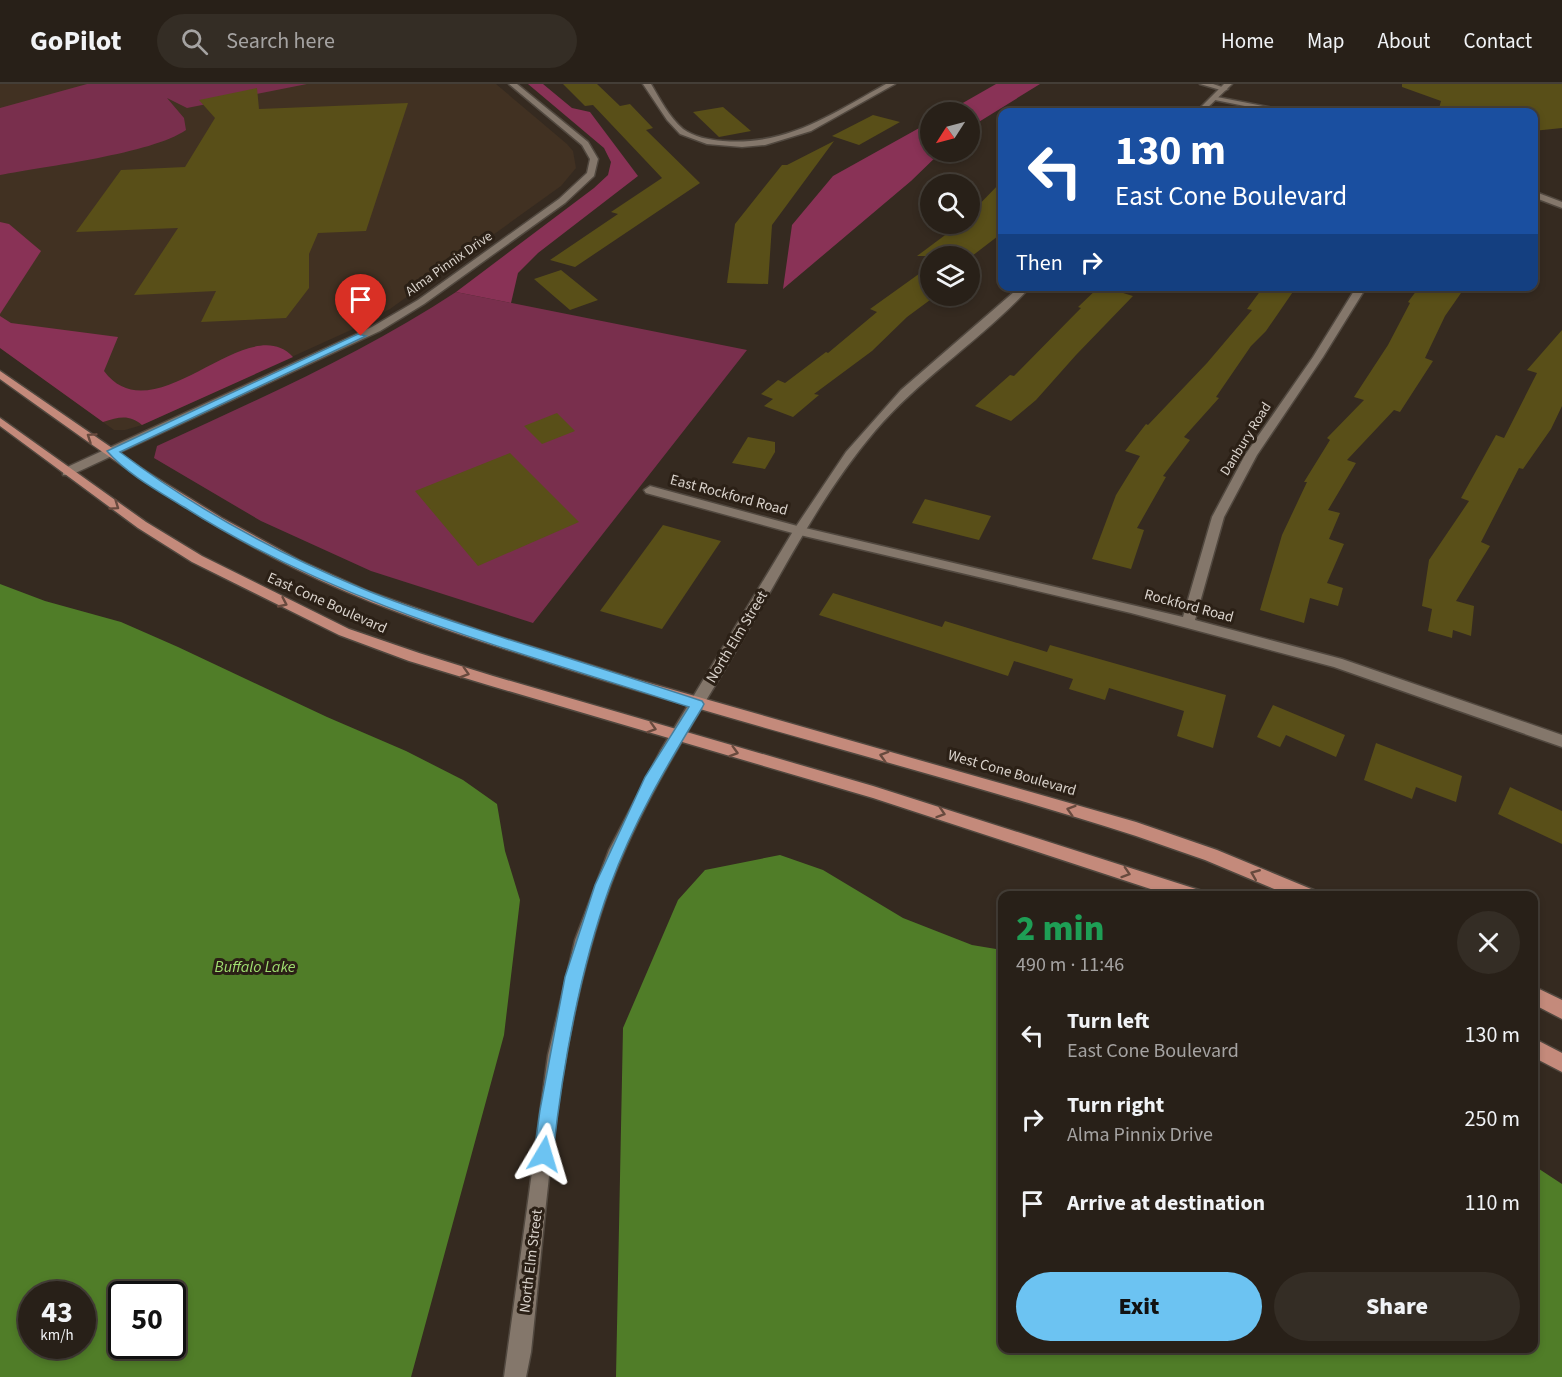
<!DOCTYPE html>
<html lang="en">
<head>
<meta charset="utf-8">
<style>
	body { margin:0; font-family:"Source Sans 3",sans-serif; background:#342d25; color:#f1f3f6; height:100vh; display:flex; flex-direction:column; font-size:22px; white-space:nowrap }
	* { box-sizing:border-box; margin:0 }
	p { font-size:20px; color:#a5a3a2 }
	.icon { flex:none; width:33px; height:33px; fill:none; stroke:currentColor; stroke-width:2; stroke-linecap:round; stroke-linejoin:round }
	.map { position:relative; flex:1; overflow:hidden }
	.sheet { position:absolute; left:998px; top:807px; width:540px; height:462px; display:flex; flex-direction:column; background:#282018; border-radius:12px; box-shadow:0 3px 9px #0003,0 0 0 2px #443e37 }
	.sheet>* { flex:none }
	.guide { position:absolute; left:998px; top:24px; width:540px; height:183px; border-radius:12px; box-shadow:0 3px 9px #0003,0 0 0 2px #443e37; background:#1a4fa0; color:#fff; overflow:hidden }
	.needle { width:39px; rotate:234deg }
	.controls { position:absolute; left:920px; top:18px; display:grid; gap:12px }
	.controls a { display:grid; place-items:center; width:60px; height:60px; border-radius:50%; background:#282018; box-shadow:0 3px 9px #0003,0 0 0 2px #443e37; font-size:30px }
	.speed { position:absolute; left:18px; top:1197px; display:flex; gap:12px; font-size:30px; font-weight:700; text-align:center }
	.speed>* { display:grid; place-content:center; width:78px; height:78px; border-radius:50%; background:#282018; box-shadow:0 3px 9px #0003,0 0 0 2px #443e37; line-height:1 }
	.speed small { font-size:15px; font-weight:400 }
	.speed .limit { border:3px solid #111; border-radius:9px; background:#fff; color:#111 }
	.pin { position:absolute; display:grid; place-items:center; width:51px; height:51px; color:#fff; margin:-62px -26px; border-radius:50% 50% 50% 0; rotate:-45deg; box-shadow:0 0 6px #0007 }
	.pin .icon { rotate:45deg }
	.me { position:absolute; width:66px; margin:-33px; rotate:7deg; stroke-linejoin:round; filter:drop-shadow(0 0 4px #0008) }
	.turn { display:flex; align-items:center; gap:21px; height:126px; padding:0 18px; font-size:27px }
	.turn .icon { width:78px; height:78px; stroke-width:2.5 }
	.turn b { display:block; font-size:42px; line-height:51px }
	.then { display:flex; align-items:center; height:57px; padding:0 18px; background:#0003; gap:12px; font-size:22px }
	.round { display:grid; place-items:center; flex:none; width:63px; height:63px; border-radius:32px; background:#342d25 }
	.head { display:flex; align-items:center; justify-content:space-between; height:102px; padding:0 18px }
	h1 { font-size:36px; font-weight:800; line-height:45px; color:#1e9e55 }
	.action { display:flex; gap:12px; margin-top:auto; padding:12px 18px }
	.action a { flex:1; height:69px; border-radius:36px; background:#6cc3f2; color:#111; font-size:24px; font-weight:800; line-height:69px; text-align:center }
	.action a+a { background:#342d25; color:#f1f3f6 }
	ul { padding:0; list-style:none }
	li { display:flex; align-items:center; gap:18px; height:84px; padding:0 18px }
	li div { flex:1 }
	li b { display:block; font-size:22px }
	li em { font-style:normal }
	header { display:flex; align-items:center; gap:36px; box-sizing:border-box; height:84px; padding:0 30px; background:#282018; border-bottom:2px solid #443e37 }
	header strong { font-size:28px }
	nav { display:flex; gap:33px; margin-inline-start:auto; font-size:21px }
	.search { width:420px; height:54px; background:#342d25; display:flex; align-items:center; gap:15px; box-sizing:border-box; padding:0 21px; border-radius:33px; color:#a5a3a2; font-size:22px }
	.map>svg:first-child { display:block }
	.built { fill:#413122 }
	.green { fill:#792f4d }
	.forest { fill:#893256 }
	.water { fill:#507d28; fill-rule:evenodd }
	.building { fill:#594f18 }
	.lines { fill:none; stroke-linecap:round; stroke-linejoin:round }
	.street-casing { stroke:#51483f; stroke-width:3 }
	.secondary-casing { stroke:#51483f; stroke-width:3 }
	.primary-casing { stroke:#51483f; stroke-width:3 }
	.street { fill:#84776b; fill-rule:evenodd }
	.secondary { fill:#84776b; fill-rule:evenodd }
	.primary { fill:#c48a7b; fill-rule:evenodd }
	.oneway { stroke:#684a3e }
	.route { fill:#6cc3f2; stroke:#467f9d; stroke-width:1.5 }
	.labels { text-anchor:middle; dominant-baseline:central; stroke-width:6; stroke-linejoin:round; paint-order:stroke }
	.far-street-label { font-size:14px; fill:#d9d2cb; stroke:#2b2016 }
	.street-label { font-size:15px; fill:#d9d2cb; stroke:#2b2016 }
	.water-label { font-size:16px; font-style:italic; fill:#a0de70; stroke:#2b2016 }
</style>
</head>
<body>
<header>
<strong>GoPilot</strong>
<div class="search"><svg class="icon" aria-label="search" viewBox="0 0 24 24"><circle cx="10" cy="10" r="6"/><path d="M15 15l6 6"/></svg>Search here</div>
<nav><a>Home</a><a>Map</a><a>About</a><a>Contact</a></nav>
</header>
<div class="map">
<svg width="1562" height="1293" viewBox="0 0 1562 1293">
	<rect width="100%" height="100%" fill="#352a20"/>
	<!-- built -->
	<path class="built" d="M0,0H496L567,60L573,67L576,84L561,102L390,225L351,246L142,341L125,346H114L0,264Z"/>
	<!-- green -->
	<g class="green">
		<path d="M87,0H307L187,24L167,14L184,34L186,46C151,70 46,82 0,91V24Z"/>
		<path d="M456,208L747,266L533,539L371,487L261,437L154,374L157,362C259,315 362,270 456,208Z"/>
	</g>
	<!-- forest -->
	<g class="forest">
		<path d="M528,0H543L572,24L590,28L638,92L538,169L518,189L511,219L456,208L594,104L608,91L611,78L604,64Z"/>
		<path d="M996,0H1040L969,44V28H947Z"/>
		<path d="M930,38V68H941L911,97L783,205L792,141L833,92Z"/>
		<path d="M0,138L9,140L41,167L0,230Z"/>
		<path d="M0,232L11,239L118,253L104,287C154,354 247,223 293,273L142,341C129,330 119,333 103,338L0,264Z"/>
	</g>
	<!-- water -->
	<g class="water">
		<path d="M0,500L45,517L121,538L178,563L327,633L406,667L463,696L497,720L505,767L520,816L504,951L411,1293H0ZM32,1210H82V1262H32ZM122,1210H172V1262H122Z"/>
		<path d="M780,771L823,786L903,834L972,861L1002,866V1264H1533V1081L1562,1100V1293H616L623,944L678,816L705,786Z"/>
	</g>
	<!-- building -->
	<g class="building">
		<path d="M563,0H597L620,22L630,20L653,44L646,46L700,99L575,183L550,176L618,130L611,128L662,94L593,21L585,22Z"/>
		<path d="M1402,0H1562V44L1533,47V28H1438L1441,17L1402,3Z"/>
		<path d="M257,4L259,25L408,19L366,147L318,149L309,170V204L286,234L201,238L216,207L134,211L178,144L76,148L121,86L185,83L215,34L199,16Z"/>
		<path d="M723,23L751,47L719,53L693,28Z"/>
		<path d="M873,31L900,38L859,61L832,52Z"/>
		<path d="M834,57L772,141L768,200L727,199L735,140L782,81H787Z"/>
		<path d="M1002,97V149L972,172H917L960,140H969V131Z"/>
		<path d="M930,182V216L907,233L872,267L814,310L819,311L793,333L764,322L773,315L761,310L778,296L785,299L826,268L828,269L877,228L870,225Z"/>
		<path d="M561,186L598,216L570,226L534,195Z"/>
		<path d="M1100,202L1133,212L1076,271L1036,316L1011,337L975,322L1010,291L1014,292L1081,224L1078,223Z"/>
		<path d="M1264,202H1297L1266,247L1251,262L1216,313L1219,314L1184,353L1190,356L1163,392L1166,393L1137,444L1144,446L1131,485L1092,475L1116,411L1140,372L1125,367L1146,340L1148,341L1207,279L1252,226L1247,225Z"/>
		<path d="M1420,202H1440L1461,209L1445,232L1425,274L1433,277L1400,328L1394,326L1347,376L1356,379L1328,426L1340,429L1329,455L1344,460L1327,499L1343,504L1338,522L1310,514L1304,539L1260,526L1282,451L1307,398H1304L1330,356L1327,354L1364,316L1354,313L1388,261L1410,219L1408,218Z"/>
		<path d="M1562,246V322L1551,345L1523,385L1519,384L1481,458L1490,462L1456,517L1474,522L1471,552L1453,546L1452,554L1428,547L1432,525L1422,522L1429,476L1469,417L1461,414L1496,351L1504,354L1537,289L1527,286Z"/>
		<path d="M557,329L575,347L542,360L524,342Z"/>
		<path d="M748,353L775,358V368L765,385L732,379Z"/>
		<path d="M510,369L579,438L478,482L415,407Z"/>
		<path d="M925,415L991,432L979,456L912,439Z"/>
		<path d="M663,441L721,457L662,545L600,527Z"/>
		<path d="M833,509L942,543L945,537L1047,568L1050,561L1226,611L1213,664L1177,652L1184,627L1109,604L1105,616L1069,605L1073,595L1014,577L1008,592L819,531Z"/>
		<path d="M1273,621L1345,651L1336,673L1286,651L1280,663L1257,653Z"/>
		<path d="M1376,659L1462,692L1456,718L1416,703L1412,715L1364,696Z"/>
		<path d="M1510,703L1562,727V760L1498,730Z"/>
	</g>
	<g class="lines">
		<defs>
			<g id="street">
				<path d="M643,0H651C660,15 669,33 683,45C694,53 709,56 723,57C787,62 832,30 886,0H895L811,47L765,61L742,63L707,60L680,50L667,36Z"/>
				<path d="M1200,0H1213L1228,5L1224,7Z"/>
				<path d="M1212,12L1284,26L1288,28H1275L1215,16Z"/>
				<path d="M1533,107L1562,118V124L1533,113Z"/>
				<path d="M1357,202H1367L1323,273L1257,371L1224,433L1195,536L1342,575L1562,651V663L1334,583L1131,529L800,451L646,409L644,406L650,402L801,443L1183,533L1212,433L1245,371L1313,273Z"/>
			</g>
			<g id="secondary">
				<path d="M509,0H517L588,58L598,75L594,92L565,119L424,220L380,247L71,391H63V385L372,243L418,216L559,115L587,89L590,75L582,61Z"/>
				<path d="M1224,0H1232L1203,28H1196Z"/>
				<path d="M1021,202H1031C983,255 921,293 875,347C823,408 787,480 747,548C699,630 645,710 611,800C556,949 548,1111 531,1268L526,1293H504L548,971L575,856L609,766L661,666L795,444L846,368L901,306Z"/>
			</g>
			<g id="primary">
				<path d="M0,287L147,388L222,434L299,476L370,508L481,547L635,595L1136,738L1217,766L1316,807L1318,812H1291L1205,776L1136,752C951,693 762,646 577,588C480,557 383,528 292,483C188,432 94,362 0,295Z"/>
				<path d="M0,334L146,438L202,472L349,545L419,569L493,592L873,702L1196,805L1202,807L1204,812H1172L873,714L488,601L409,577L339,551L192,478L138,444L0,342Z"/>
				<path d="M1533,902L1562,916V935L1533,920Z"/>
				<path d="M1533,954L1562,969V988L1533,973Z"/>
			</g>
		</defs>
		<!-- street casing -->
		<use href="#street" class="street-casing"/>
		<!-- secondary casing -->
		<use href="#secondary" class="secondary-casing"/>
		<!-- primary casing -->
		<use href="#primary" class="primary-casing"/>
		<!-- street -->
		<use href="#street" class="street"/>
		<!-- secondary -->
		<use href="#secondary" class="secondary"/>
		<!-- primary -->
		<use href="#primary" class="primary"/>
	</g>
	<!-- one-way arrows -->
	<defs><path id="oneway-chevron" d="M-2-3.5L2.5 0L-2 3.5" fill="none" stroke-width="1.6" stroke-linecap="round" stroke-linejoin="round" transform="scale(1.5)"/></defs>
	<g class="oneway">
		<use href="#oneway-chevron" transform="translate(91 353) rotate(-146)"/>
		<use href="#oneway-chevron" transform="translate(115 422) rotate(35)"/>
		<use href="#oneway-chevron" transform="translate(283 519) rotate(25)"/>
		<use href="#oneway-chevron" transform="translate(465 589) rotate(17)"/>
		<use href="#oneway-chevron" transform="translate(652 644) rotate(17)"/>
		<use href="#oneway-chevron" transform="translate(734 668) rotate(16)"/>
		<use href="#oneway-chevron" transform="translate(884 672) rotate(-164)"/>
		<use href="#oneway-chevron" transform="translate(1071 726) rotate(-163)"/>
		<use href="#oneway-chevron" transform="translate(941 729) rotate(18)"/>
		<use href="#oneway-chevron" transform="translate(1126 789) rotate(18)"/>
		<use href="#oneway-chevron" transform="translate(1255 790) rotate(-158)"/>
	</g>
	<!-- route -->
	<path class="route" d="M358,250L366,252L120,368C194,424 275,468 361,504C408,524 458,539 507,555C572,575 637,596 702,617L704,620L702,624C667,681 633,739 610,802C579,888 563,979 553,1070L550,1076L544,1079L537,1076L534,1070L540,1026L565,893L595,801L645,693L689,623C517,567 338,521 184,423C158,407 127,390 107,367Z"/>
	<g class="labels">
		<!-- far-street labels -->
		<g class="far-street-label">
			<text transform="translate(449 180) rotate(-35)">Alma Pinnix Drive</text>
			<text transform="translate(1246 355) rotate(-58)">Danbury Road</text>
		</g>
		<!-- street labels -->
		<g class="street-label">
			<text transform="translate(729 411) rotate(15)">East Rockford Road</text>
			<text transform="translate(327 519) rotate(24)">East Cone Boulevard</text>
			<text transform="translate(1189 522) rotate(15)">Rockford Road</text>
			<text transform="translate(737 553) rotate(-59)">North Elm Street</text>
			<text transform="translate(1012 689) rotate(16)">West Cone Boulevard</text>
			<text transform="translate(531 1177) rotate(-83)">North Elm Street</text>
		</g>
		<!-- water labels -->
		<g class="water-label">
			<text x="255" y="883">Buffalo Lake</text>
		</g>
	</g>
</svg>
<div class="controls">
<a><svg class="needle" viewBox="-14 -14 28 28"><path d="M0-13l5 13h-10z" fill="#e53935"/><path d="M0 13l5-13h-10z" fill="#a5a3a2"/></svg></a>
<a><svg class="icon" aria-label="search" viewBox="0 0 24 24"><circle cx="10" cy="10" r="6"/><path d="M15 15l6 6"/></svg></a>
<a><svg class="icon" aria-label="layers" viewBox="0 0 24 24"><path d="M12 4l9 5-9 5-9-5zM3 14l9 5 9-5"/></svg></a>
</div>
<div class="speed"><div>43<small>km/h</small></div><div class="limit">50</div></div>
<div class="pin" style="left:361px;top:252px;background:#d93025"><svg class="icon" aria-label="arrive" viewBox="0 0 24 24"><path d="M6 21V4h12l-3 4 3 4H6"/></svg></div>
<svg class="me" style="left:544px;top:1070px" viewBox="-20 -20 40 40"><path d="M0-17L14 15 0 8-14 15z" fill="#6cc3f2" stroke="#fff" stroke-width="4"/></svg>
<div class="guide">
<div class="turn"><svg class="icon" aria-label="left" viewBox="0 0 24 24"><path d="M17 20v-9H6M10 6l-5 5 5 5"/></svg><div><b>130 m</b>East Cone Boulevard</div></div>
<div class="then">Then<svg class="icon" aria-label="right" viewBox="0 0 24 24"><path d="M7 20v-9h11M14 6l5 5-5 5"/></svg></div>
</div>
<section class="sheet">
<div class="head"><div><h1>2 min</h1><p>490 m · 11:46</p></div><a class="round"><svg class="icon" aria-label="close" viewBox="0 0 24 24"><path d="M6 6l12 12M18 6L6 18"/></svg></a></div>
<ul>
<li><svg class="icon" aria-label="left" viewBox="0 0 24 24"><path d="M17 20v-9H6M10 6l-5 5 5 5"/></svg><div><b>Turn left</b><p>East Cone Boulevard</p></div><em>130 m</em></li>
<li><svg class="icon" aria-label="right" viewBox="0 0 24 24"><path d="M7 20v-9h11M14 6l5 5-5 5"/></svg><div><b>Turn right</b><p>Alma Pinnix Drive</p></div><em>250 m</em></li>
<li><svg class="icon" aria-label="arrive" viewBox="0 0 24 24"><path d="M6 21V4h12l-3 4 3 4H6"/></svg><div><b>Arrive at destination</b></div><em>110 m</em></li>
</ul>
<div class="action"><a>Exit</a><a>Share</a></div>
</section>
</div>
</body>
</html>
